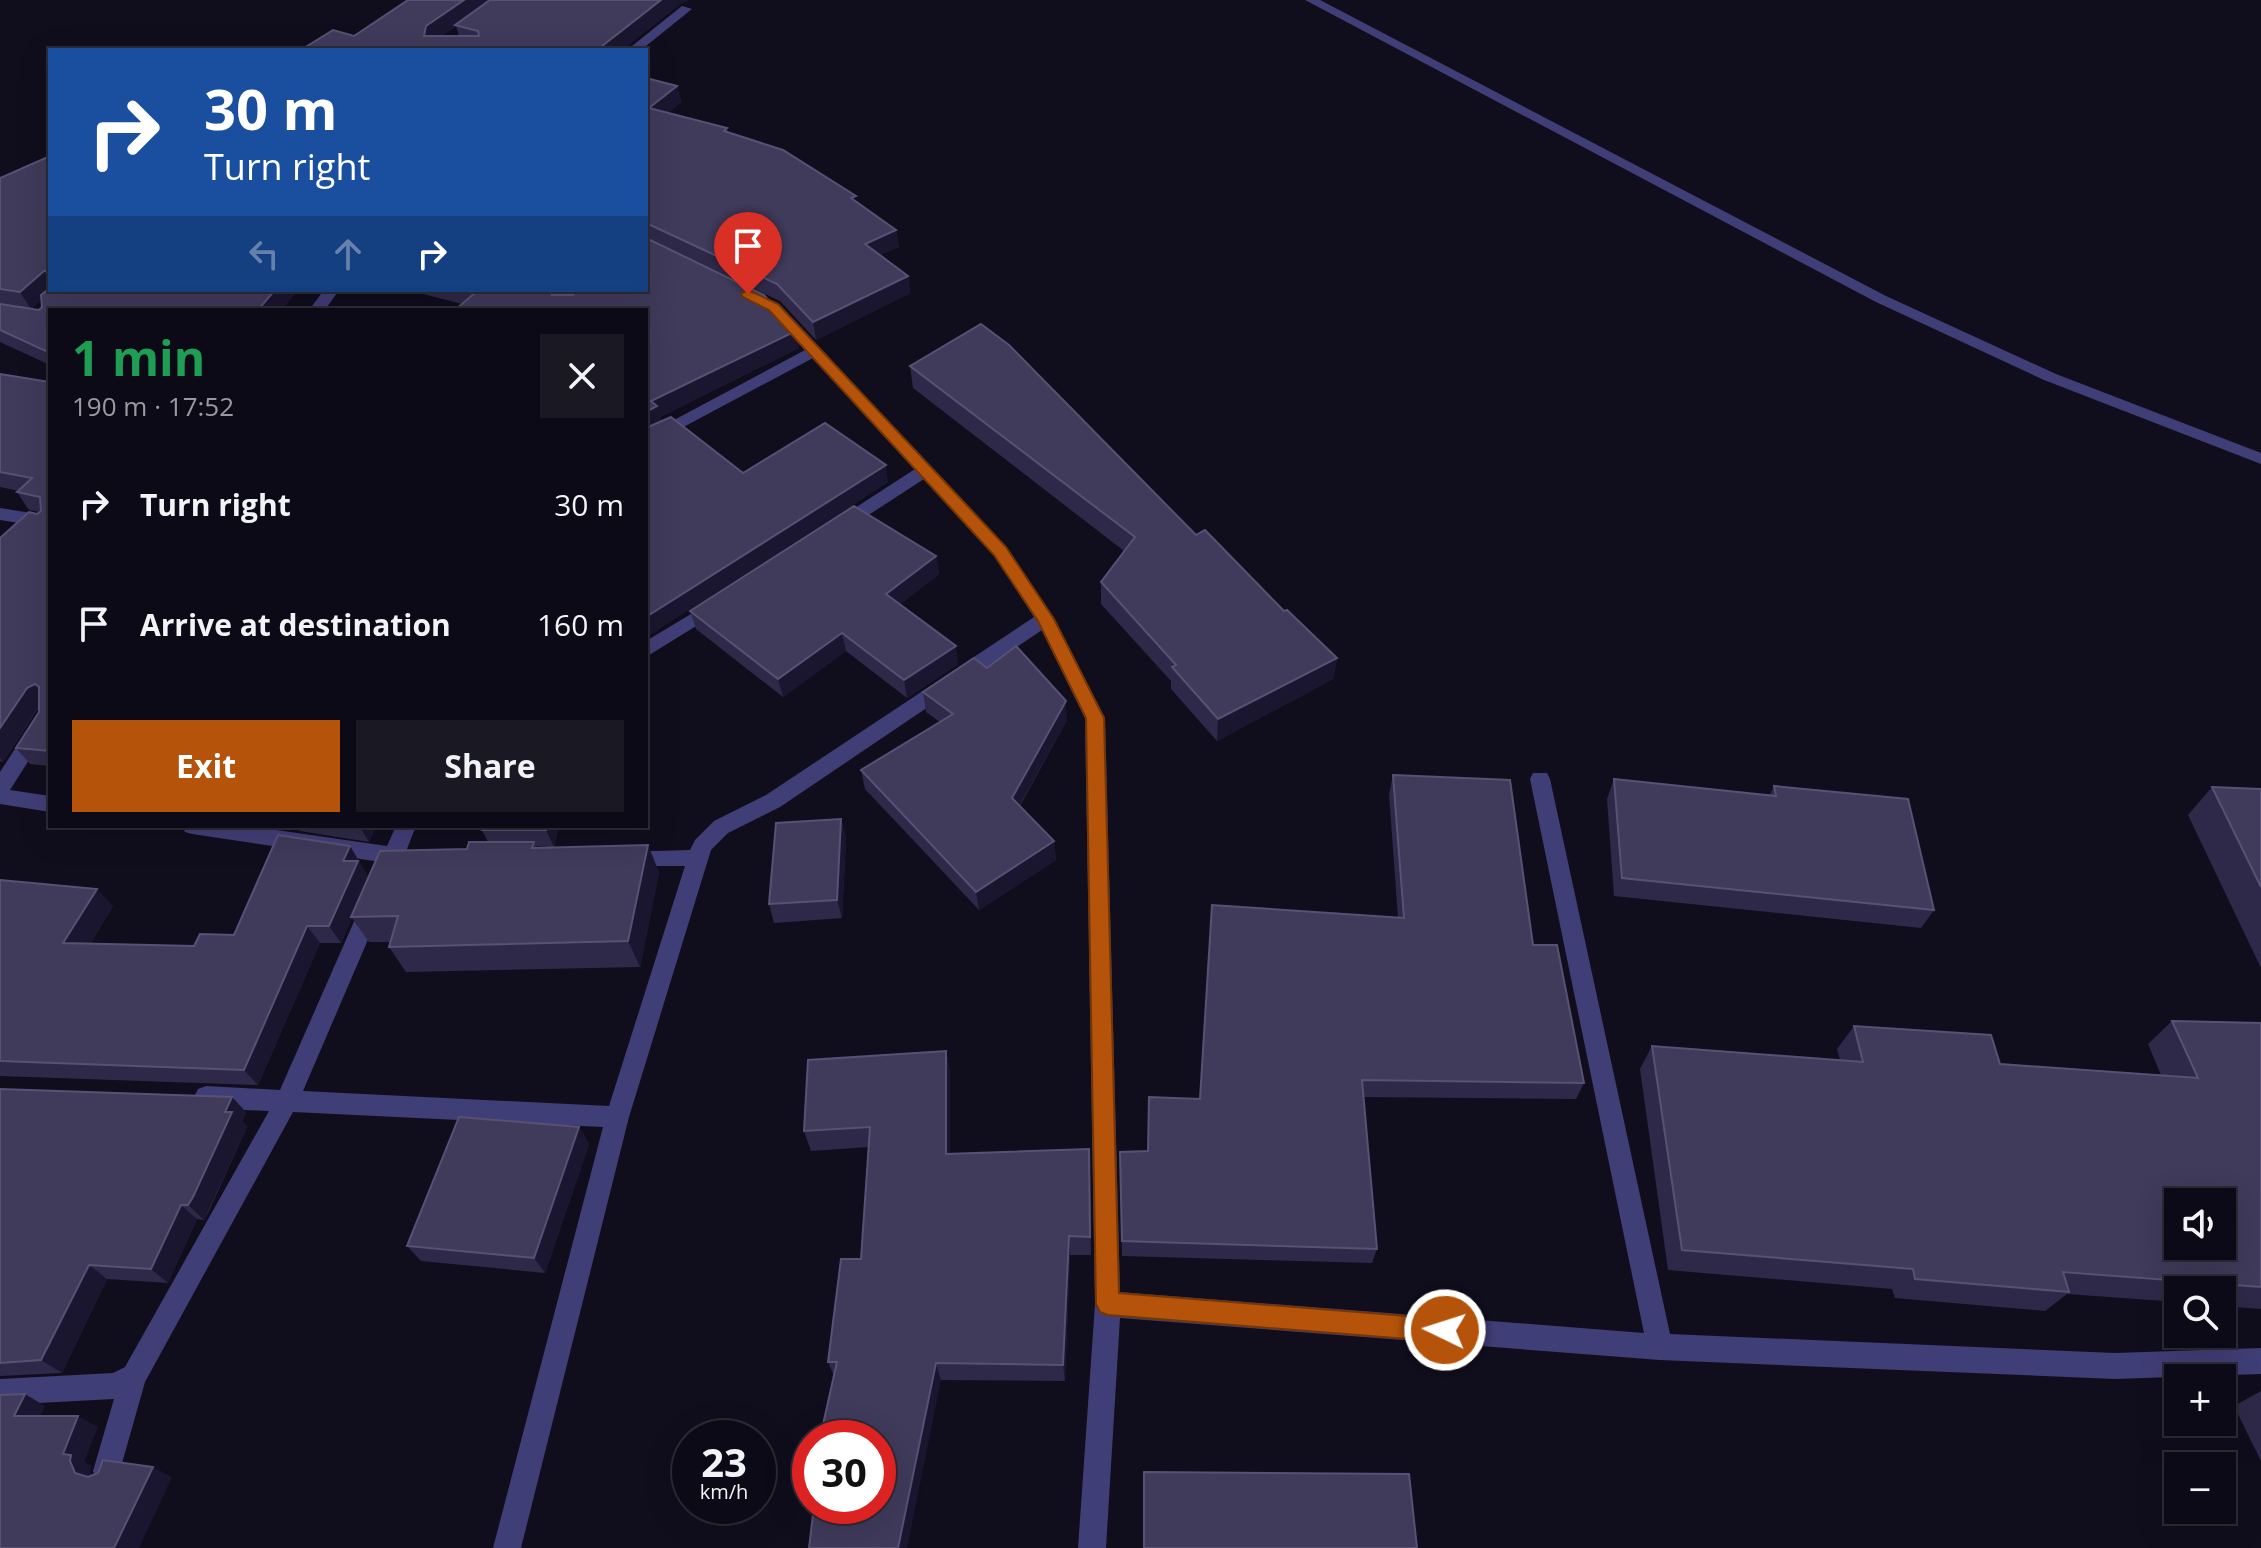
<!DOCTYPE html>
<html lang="en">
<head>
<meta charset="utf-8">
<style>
	body { margin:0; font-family:"Open Sans",sans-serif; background:#1a1823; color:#f1f3f6; height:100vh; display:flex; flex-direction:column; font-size:30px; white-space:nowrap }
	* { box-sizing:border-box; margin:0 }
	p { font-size:26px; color:#9a9aa1 }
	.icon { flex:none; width:44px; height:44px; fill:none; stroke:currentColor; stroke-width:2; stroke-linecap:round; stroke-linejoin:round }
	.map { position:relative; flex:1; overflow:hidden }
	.side { position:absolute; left:48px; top:308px; width:600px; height:520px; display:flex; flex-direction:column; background:#0c0a16; border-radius:0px; box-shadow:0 8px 32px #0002,0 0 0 2px #2c2b35 }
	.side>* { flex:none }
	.banner { position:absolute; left:48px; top:48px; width:600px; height:244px; border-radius:0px; box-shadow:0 8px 32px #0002,0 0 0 2px #2c2b35; background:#1a4fa0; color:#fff; overflow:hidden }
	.tools { position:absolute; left:2164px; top:1188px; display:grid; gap:16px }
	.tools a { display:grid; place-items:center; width:72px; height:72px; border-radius:0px; background:#0c0a16; box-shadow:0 8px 32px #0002,0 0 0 2px #2c2b35; font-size:40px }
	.speed { position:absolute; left:672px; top:1420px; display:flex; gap:16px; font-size:40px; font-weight:700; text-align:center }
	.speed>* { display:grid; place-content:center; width:104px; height:104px; border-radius:50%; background:#0c0a16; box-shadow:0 8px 32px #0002,0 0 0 2px #2c2b35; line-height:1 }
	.speed small { font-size:20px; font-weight:400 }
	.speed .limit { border:12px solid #d22; background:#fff; color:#111 }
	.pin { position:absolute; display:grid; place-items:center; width:68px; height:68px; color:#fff; margin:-82px -34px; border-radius:50% 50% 50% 0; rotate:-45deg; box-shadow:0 0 8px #0007 }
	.pin .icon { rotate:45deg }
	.me { position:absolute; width:88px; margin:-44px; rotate:274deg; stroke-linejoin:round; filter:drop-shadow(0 0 6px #0008) }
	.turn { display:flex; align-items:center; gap:28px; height:168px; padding:0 24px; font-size:36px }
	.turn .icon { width:104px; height:104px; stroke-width:2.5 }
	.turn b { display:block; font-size:56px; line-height:68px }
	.lanes { display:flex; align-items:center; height:76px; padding:0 24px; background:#0003; justify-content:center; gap:40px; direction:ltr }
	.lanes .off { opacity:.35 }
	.round { display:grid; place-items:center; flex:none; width:84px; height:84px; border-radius:0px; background:#1a1823 }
	.head { display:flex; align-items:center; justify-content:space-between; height:136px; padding:0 24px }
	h1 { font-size:48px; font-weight:700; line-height:60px; color:#1e9e55 }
	.primary-button { display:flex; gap:16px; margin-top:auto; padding:16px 24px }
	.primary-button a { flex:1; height:92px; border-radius:0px; background:#b45309; color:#fff; font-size:32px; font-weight:700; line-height:92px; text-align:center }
	.primary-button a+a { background:#1a1823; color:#f1f3f6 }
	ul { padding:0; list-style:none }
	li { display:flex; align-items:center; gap:24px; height:120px; padding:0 24px }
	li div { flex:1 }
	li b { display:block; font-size:30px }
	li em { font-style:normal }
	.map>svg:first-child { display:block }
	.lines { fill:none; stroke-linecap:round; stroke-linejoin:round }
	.minor { fill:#403e76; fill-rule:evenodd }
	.tertiary { fill:#403e76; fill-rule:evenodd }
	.wall { fill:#2e2948; fill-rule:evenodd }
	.shaded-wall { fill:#1b162f }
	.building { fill:#403a5b; stroke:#575274; stroke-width:2; fill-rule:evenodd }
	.route { fill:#b45309; stroke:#753606; stroke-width:2 }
</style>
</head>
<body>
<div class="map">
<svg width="2261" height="1548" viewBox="0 0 2261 1548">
	<rect width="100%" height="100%" fill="#100e1d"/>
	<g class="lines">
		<!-- minor -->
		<g class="minor">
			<path d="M682,6L692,9L641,50H627Z"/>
			<path d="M324,290H339L325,310H309Z"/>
			<path d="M764,297L779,304L1006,547L1054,619L1105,718L1120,1292L1644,1333L1530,779L1533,773H1547L1550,779L1670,1334L2115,1353L2261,1348V1374L2115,1379L1660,1360L1120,1318L1106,1548H1078L1095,1304L1085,718L1042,630L780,807L728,833L711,850L629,1117L521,1548H493L603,1127L293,1112L145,1382L117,1481L107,1485L97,1481L93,1471L114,1399L0,1405V1379L113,1373L125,1367L269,1111L206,1108L198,1105L194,1097L198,1089L206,1086L280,1090L363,901L371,898L379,901L382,907L303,1091L609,1106L685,866H625L618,864L615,858L618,852L690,850L695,840L714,821L766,795L1034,617L994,555L924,479L847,529H835L832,525L835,521L915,469L813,358L646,447V435L805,350C789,333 773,317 756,302Z"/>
			<path d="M0,508L50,516V528L0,520Z"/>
			<path d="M716,599L722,600L725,605L722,610L646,657V641Z"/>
			<path d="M50,704V727L10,790L50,796V812L0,804V772L43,706Z"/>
			<path d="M182,826H249L387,846L396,826H416L407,849L415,857L412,863L400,865L393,880L386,883L379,880L375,874L381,862L192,834L185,832Z"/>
		</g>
		<!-- tertiary -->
		<path class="tertiary" d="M1305,0H1320L1886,296L2056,374L2261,453V464L2044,380L1876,302Z"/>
	</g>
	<!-- wall -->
	<g class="wall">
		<path d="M408,0H689L680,4L622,50H301L354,36ZM456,26L459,36H441Z"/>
		<path d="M646,78L677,86L681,102L668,113L727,128L728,133L857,201L896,230L899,247L880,255L908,276L910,293L816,340L780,301L674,251L799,348L660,417L661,421L743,473L888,482L646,637V310L462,304L408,290H574L570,295L646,290Z"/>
		<path d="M50,156V290H298L281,310H50V365L0,342V178ZM42,299V307L39,310L31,309Z"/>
		<path d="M910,366L1196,535L1337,658L1333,679L1217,741L1171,689V681L1101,604V582L1124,551L913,388Z"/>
		<path d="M0,374L50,382V766L30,764L16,748L39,712V707L3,762L0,761V538L40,512L29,510L17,492L19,491L0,487Z"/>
		<path d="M936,556L939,574L900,604L958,664L907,698L846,651L783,697L696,629L690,611Z"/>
		<path d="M987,668L1067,720L1020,806L1054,841L1056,860L979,910L865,789L861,770L940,722L926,712L923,692Z"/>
		<path d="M1393,775L1533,945L1584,1083L1576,1099L1363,1097L1377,1249L1372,1263L1122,1256L1120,1152L1148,1151L1398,918L1389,794Z"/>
		<path d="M1614,779L1769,796L1774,786L1934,910L1921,928L1614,896L1607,799Z"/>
		<path d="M2212,787L2261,789V968L2188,815Z"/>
		<path d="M841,819L846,838L842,918L774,923L769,904Z"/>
		<path d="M296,826H376L369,842L300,831Z"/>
		<path d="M559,826L554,847L536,846L537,848L659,872L640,967L406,972L389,947L390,942H369L352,918L341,943H320L258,1085L0,1076V880L113,906L90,944L194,946L234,935L350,846L368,877L467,849L488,842L482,830Z"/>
		<path d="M2172,1021L2261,1023V1309L2222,1306V1290H2178V1302L2067,1294L2045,1311L1895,1298L1892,1289L1668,1270L1640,1069L1652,1046L1840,1060L1837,1049L1854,1026L2000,1064L2161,1075L2148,1044Z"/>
		<path d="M946,1051L950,1072V1154L1090,1169L1091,1255H1070L1065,1381L941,1380L834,1376L828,1362L861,1259L869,1147L811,1151L804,1131Z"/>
		<path d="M0,1089L232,1097L246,1112L242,1122L247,1127L209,1211L204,1220L197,1219L168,1283L107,1279L62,1373L0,1376Z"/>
		<path d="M579,1127L589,1144L545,1273L421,1261L407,1246Z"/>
		<path d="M2261,1391V1461L2234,1406Z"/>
	</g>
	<!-- shaded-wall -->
	<g class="shaded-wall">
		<path d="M464,0H493L431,43L424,36L426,26Z"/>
		<path d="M661,0H689L680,4L622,50H597Z"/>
		<path d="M677,86L681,102L653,125L649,108Z"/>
		<path d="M896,230L899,247L867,261L865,244Z"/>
		<path d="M44,271L50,280V290H52L31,309L20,292Z"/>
		<path d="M908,276L910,293L816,340L813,322Z"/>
		<path d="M275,290H298L281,310H258Z"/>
		<path d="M553,290H574L558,308L552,295Z"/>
		<path d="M796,331L799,348L660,417L662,423L646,432V412L651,401Z"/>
		<path d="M886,465L888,482L646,637V617Z"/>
		<path d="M936,556L939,574L889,612L886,594Z"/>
		<path d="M842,633L846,651L783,697L778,679Z"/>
		<path d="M956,646L958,664L907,698L904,680Z"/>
		<path d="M1337,658L1333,679L1217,741L1218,719Z"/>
		<path d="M35,684L49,701L40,704L3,762L0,758V728L27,688Z"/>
		<path d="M1066,701L1067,720L1013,817L1012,798Z"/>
		<path d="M841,819L846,838L842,918L837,900Z"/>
		<path d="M359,826H376L369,842Z"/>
		<path d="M547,826H559L554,847L546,830Z"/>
		<path d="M1054,841L1056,860L979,910L976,892Z"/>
		<path d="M648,845L659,872L640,967L628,941Z"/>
		<path d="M350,846L369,878L341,943L329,926L343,861Z"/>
		<path d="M97,889L113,906L80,960L63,943Z"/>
		<path d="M307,926L320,943L258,1085L244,1070Z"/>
		<path d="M946,1051L950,1072V1173L946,1154Z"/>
		<path d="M232,1097L246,1112L242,1122L247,1127L204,1220L188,1205Z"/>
		<path d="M579,1127L589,1144L545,1273L534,1258Z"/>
		<path d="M181,1205L197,1219L168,1283L151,1269Z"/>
		<path d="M1069,1236L1070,1255L1065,1381L1063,1365Z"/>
		<path d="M89,1265L107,1279L62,1373L41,1360Z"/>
		<path d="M936,1363L941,1380L907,1548H898Z"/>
		<path d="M25,1394L45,1406L35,1427L14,1416Z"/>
		<path d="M78,1416L98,1427L84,1462L91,1466L90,1472L96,1484L75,1473L63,1454Z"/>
		<path d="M153,1467L172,1477L139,1548H114Z"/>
	</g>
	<!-- building -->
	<g class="building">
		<path d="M408,0H464L426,26L424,36H479L478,31L455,25L490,0H661L597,50H301L333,30L354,36Z"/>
		<path d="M646,78L677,86L649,108L727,128L724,131L783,150L856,196L851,198L896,230L865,244L908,276L813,322L777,284L646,223Z"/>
		<path d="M50,156V271H44L20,292L0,289V178Z"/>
		<path d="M646,238L764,295L796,331L651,401L657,406L646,412V310H455L476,292L467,290H553L552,295H573L577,290H646Z"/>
		<path d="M50,288V290H275L258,310H50V353L0,330V304L39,310L42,307L41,295Z"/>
		<path d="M981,324L1009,345L1196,535L1205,530L1284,611L1287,610L1337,658L1218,719L1172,667L1176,665L1101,582L1135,537L910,366Z"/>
		<path d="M0,374L50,382V751L16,748L39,712V687L35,684L27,688L0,728V538L29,512L37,514L41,511L40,497L17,492L32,478L0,472Z"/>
		<path d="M671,417L743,473L825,423L886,465L646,617V428Z"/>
		<path d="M854,506L936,556L886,594L956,646L904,680L842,633L778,679L690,611Z"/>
		<path d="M1016,646L1066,701L1012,798L1054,841L976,892L861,770L953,714L923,692L974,658L987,668Z"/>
		<path d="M1393,775L1510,780L1533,945H1557L1584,1083L1362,1080L1377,1249L1122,1241L1120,1152L1148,1151L1149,1097L1200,1099L1212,905L1404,918Z"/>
		<path d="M1614,779L1776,796L1774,786L1908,799L1934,910L1622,878Z"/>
		<path d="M2212,787L2261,789V887Z"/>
		<path d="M841,819L837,900L769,904L776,823Z"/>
		<path d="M483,826H547L546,830H482Z"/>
		<path d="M278,835L350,846L343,861H358L329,926H307L244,1070L0,1061V880L97,889L63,943L194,946L200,934L234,935Z"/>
		<path d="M469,842H534L532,848L648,845L628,941L389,947L398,916L351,917L380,851L467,849Z"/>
		<path d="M2172,1021L2261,1023V1287L2063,1272L2069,1292L1915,1279L1913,1269L1682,1250L1652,1046L1863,1062L1854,1026L1991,1035L2000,1064L2198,1078ZM2178,1202H2222V1246H2178Z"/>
		<path d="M946,1051V1154L1089,1149L1090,1237L1069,1236L1063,1365L936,1363L898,1548H809L814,1506H878V1438H820L837,1362H828L841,1259H861L870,1127L804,1131L808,1060Z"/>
		<path d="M0,1089L232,1097L225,1112H232L193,1197L188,1205H181L151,1269L89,1265L41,1360L0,1363Z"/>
		<path d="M459,1117L579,1127L534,1258L407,1246Z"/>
		<path d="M25,1394L14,1416H78L63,1454L71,1455L70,1461L75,1473L88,1477L98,1473L103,1460L153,1467L114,1548H0V1395Z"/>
		<path d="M1144,1472L1409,1474L1417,1548H1144Z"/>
	</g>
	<!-- route -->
	<path class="route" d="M748,290L778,304L1006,547L1054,619L1104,718L1119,1293L1445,1319L1453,1322L1457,1330L1453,1339L1445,1342L1108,1315L1100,1312L1096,1304L1086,718L1038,621L994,555L769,310L743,297L741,294Z"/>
</svg>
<div class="tools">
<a><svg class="icon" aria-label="sound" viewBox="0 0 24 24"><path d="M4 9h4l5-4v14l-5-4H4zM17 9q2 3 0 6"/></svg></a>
<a><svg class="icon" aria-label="search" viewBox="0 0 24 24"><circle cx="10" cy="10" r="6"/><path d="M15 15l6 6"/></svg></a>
<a>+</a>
<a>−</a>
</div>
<div class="speed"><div>23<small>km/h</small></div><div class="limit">30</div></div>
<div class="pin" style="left:748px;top:294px;background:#d93025"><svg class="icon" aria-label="arrive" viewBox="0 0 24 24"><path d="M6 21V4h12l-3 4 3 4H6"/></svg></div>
<svg class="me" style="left:1445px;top:1330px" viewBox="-20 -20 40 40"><circle r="17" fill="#b45309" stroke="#fff" stroke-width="3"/><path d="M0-11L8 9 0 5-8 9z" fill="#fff"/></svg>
<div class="banner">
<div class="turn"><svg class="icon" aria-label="right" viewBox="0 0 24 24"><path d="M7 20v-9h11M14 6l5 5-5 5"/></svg><div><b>30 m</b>Turn right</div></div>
<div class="lanes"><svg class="icon off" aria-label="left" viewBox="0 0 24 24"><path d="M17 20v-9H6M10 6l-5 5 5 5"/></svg><svg class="icon off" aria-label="ahead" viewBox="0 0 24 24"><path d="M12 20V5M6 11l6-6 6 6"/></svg><svg class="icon" aria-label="right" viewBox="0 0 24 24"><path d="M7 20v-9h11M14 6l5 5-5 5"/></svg></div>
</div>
<section class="side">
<div class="head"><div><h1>1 min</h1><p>190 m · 17:52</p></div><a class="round"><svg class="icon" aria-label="close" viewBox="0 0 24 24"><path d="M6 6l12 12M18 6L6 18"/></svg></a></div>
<ul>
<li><svg class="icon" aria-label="right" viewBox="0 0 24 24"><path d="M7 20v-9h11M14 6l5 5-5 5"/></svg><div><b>Turn right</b></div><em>30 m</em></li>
<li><svg class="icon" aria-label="arrive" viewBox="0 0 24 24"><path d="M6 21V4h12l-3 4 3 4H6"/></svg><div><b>Arrive at destination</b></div><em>160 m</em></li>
</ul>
<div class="primary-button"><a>Exit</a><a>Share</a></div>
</section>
</div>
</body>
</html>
